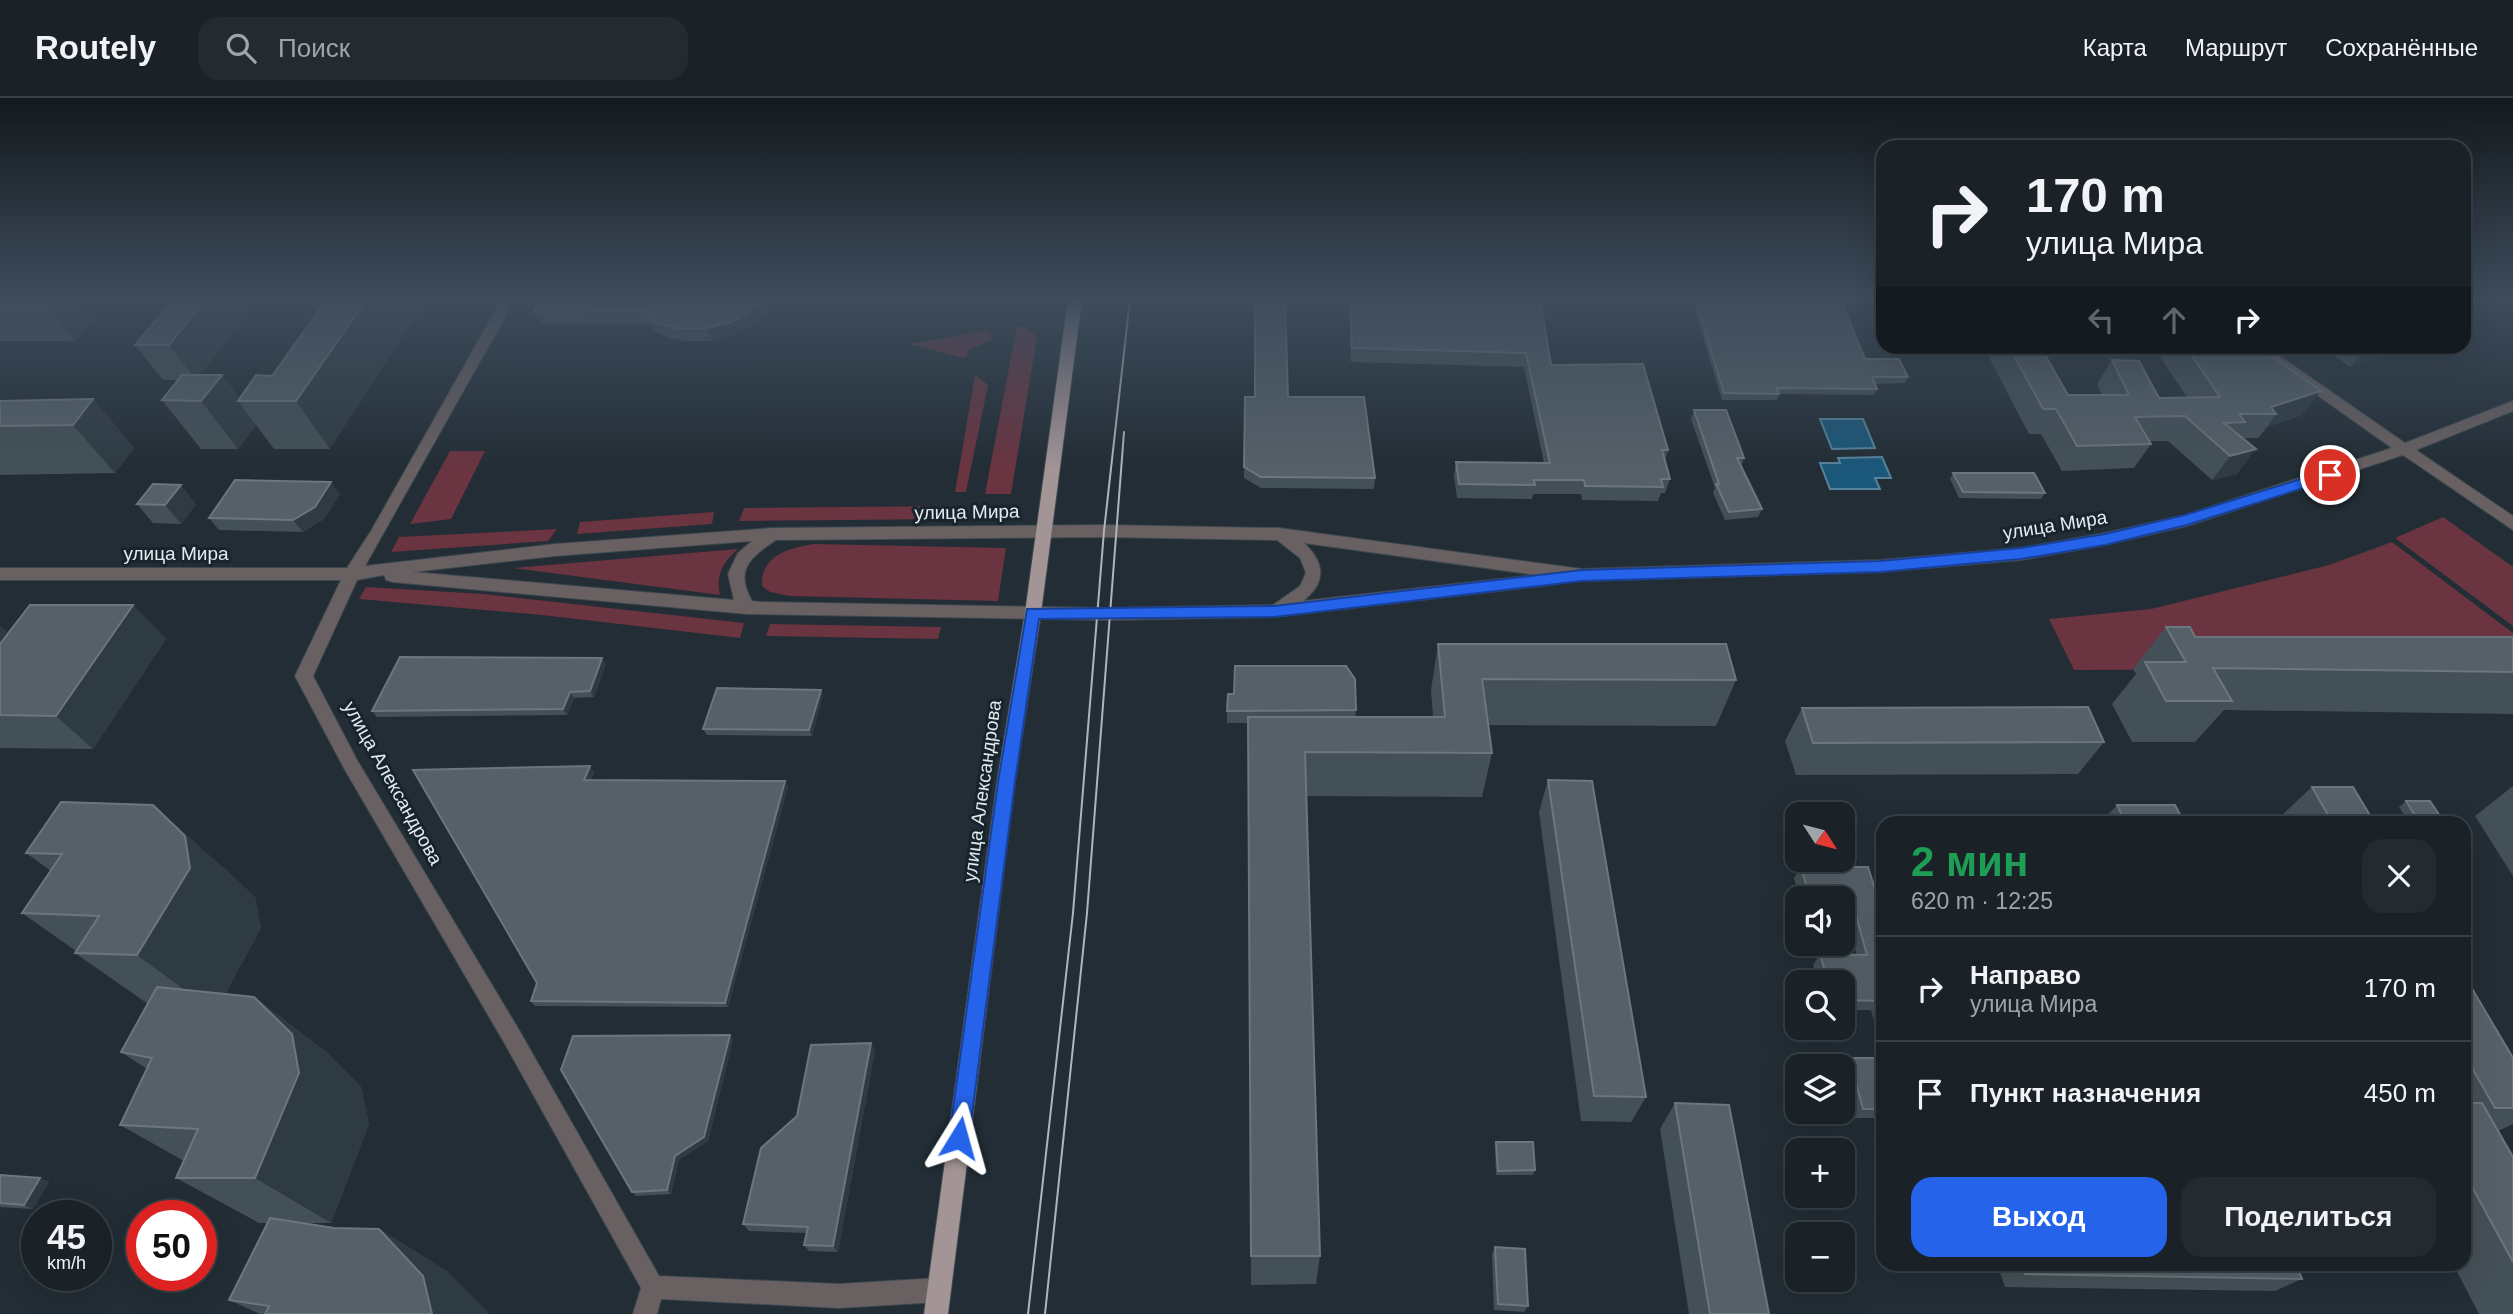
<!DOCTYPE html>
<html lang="ru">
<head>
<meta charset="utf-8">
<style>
	body { margin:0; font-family:Arial,sans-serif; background:#232a30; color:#f1f3f6; height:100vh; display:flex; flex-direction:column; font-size:26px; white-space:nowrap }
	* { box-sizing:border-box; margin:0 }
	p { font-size:23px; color:#9fa4a8 }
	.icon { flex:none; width:38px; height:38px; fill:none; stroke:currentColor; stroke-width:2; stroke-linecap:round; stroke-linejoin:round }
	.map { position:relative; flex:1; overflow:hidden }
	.drawer { position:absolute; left:1876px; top:718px; width:595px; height:455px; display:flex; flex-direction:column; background:#1a2228; border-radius:21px; box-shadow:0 7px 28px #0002,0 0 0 2px #383f45 }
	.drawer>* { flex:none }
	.banner { position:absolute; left:1876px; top:42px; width:595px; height:214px; border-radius:21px; box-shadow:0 7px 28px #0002,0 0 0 2px #383f45; background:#1a2228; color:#f1f3f6; overflow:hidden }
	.needle { width:46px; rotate:126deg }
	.fabs { position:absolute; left:1785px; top:704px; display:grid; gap:14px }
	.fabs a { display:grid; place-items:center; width:70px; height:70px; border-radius:14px; background:#1a2228; box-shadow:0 7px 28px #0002,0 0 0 2px #383f45; font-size:35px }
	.speed { position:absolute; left:21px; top:1102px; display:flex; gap:14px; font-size:35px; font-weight:700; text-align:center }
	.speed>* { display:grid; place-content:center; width:91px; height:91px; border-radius:50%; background:#1a2228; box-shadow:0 7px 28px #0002,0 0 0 2px #383f45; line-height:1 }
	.speed small { font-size:18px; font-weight:400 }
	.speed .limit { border:10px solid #d22; background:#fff; color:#111 }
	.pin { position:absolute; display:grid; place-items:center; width:60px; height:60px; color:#fff; margin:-30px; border:4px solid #fff; border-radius:50%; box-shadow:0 2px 7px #0007 }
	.me { position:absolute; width:77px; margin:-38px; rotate:8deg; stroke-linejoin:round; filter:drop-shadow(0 0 5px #0008) }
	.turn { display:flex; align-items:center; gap:24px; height:147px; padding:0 35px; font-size:32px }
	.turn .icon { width:91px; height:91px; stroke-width:2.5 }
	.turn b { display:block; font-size:49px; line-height:60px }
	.lanes { display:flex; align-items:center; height:66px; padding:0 35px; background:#0003; justify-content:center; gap:35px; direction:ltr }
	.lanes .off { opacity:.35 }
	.round { display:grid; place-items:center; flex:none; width:74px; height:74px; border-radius:21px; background:#232a30 }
	.summary { display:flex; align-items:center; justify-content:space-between; height:119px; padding:0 35px }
	h1 { font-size:42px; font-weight:700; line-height:52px; color:#1e9e55 }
	.cta { display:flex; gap:14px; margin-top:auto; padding:14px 35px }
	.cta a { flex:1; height:80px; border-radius:21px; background:#2563eb; color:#fff; font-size:28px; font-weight:700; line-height:80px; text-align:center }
	.cta a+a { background:#232a30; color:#f1f3f6 }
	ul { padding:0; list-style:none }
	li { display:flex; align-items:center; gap:21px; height:105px; padding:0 35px; border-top:2px solid #383f45 }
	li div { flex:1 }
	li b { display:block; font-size:26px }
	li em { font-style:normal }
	header { display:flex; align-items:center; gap:42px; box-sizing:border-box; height:98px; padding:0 35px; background:#1a2228; border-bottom:2px solid #383f45 }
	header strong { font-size:33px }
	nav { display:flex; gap:38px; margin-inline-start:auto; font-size:24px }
	.search { width:490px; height:63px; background:#232a30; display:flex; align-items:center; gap:18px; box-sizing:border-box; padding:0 24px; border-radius:21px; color:#9fa4a8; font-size:26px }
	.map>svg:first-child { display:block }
	.green { fill:#6a3440 }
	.water { fill:#1a5779; stroke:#56839d; stroke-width:2 }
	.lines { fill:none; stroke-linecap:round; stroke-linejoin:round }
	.minor-casing { stroke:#3d484f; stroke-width:2 }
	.major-casing { stroke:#3d484f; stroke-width:2 }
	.minor { fill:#686061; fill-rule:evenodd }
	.major { fill:#a39496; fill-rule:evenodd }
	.tram { stroke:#adb6bc; stroke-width:2 }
	.wall { fill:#445057 }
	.shaded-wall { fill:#2f3b43 }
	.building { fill:#556068; stroke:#6b767d; stroke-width:2 }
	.route { fill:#2563eb; stroke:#184099; stroke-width:2 }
	.labels { text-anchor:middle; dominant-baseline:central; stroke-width:6; stroke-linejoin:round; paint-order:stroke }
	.street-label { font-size:19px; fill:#e3ebf0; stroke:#18242b }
</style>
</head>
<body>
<header>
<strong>Routely</strong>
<div class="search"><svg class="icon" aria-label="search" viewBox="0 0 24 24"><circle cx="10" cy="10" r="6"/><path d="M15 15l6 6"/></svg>Поиск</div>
<nav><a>Карта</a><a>Маршрут</a><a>Сохранённые</a></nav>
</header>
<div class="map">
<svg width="2513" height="1216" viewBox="0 0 2513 1216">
	<rect width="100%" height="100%" fill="#222d35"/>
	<!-- green -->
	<g class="green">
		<path d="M1017,228L1027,230L1037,239L1011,396H985Z"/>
		<path d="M982,233L990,234L993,242L967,252L968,257L964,260L910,246Z"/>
		<path d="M975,277L988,287L966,394H955Z"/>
		<path d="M450,353H485L451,421L410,426Z"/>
		<path d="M952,408L949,421L739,423L744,410Z"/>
		<path d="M714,414L712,426L577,436L580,424Z"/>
		<path d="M2443,419L2513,469V528L2395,440Z"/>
		<path d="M557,431L548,443L391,454L399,439Z"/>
		<path d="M2392,444L2513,535V570L2074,572L2049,521L2151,511L2329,467Z"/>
		<path d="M814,446L1006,450L998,503L790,498L770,494L762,488C760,457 790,450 814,446Z"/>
		<path d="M738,451C722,465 716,477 720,497L513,470Z"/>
		<path d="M366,489L484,496L744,525L740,540L542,517L359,501Z"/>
		<path d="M770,526L941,529L938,541L766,538Z"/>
	</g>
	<!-- water -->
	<g class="water">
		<path d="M1820,321H1863L1875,350L1832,351Z"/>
		<path d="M1882,359L1891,380H1875L1880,391H1830L1820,365H1840L1838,360Z"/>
	</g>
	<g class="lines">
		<defs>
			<path id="minor" d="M502,201H515L365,468L555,446L773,430L1104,427L1279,430L1582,471L1880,462L2021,450L2105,435L2185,417L2392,350L2248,248H2265L2405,345L2513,303V313L2416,352L2513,418V432L2403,357L2187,428L2105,447L2021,462L1880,474L1582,483L1566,481L1558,486L1274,519L1108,522L747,516L392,484L386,482L384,477L357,482L313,578L357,662L519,932L659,1178L839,1186L939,1180L947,1184L951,1192L947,1200L939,1204L839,1210L661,1201L657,1216H633L641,1190L505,946L345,672L295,578L341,482H0V470H347L371,433ZM1104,439L1277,442L1300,460L1306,475L1300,488L1273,507L1108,510L761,504L752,503C734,471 751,459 776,442ZM752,443L738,455L728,476L734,502L413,474L555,458ZM1304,445L1536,477L1303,503C1327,484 1325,465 1304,445Z"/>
			<path id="major" d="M1068,201H1082L1041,515L1015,684L948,1216H924L997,684L1025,515Z"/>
		</defs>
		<!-- minor casing -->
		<use href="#minor" class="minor-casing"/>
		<!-- major casing -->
		<use href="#major" class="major-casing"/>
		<!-- minor -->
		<use href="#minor" class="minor"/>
		<!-- major -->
		<use href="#major" class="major"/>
		<!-- tram -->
		<g class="tram">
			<path d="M1028,1216L1073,815L1104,433L1130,201"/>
			<path d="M1045,1216L1087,815L1124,334"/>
		</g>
	</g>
	<!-- wall -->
	<g class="wall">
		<path d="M0,201H75L93,223L75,243H0Z"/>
		<path d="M258,201L200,277H222L240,301L272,278L327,201L330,351H274L256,327L238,351H201L162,302L178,282H163L135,247Z"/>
		<path d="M541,201H775V206L763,220L737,236L712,243H685L667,239L655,233L652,226H540L534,214Z"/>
		<path d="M1349,201H1540L1551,267L1668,352L1665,362L1670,381L1665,395H1661L1658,403L1582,402L1581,396H1533L1532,401L1457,400L1454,378L1456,364L1544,365L1524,269L1351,264Z"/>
		<path d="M1693,201H1840L1865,261L1908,279L1905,285L1875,286L1877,291L1874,297L1779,296L1777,302H1722L1692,203Z"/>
		<path d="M1983,248H2040L2068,297H2102L2097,286L2112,262L2159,300L2187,299L2158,256H2141L2136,248H2222L2225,253L2302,317L2267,329L2258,340H2243L2237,376L2212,382L2168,343H2149L2151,346L2134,370L2062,373L2041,336H2029Z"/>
		<path d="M2321,248H2413L2350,269Z"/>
		<path d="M1245,299H1288L1375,380L1374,391L1261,390L1244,380Z"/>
		<path d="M93,301L134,350L115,375L0,377V303Z"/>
		<path d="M1694,312L1744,360L1741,368L1762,411L1758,419L1725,422L1713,395L1715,390L1691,321Z"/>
		<path d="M1953,375L2045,395L2041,401L1959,400L1950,381Z"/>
		<path d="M340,396L324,421L303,434L219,432L209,420Z"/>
		<path d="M137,406H196L181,426L153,425Z"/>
		<path d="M133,507L166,541L93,651L0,650V546Z"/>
		<path d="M2166,529L2195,539H2513V616L2224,612L2195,644H2132L2112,606L2136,576L2133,571Z"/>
		<path d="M1438,546L1736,582L1716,628L1488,627L1492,655L1482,699L1306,698L1320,1158L1316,1186L1251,1187L1248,625H1227V613L1356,612L1355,619H1433L1431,592Z"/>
		<path d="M606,566L594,599L574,600L567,617L377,619L372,613Z"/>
		<path d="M823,597L812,638L707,637L703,631Z"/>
		<path d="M1802,610L2104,644L2078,676L1796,677L1785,643Z"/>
		<path d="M413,672L594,674L591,682L785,683L788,689L728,909L535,908L531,903L537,885Z"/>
		<path d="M1548,682L1646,999L1631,1024L1581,1023L1539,714Z"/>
		<path d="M2513,688V778L2475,718Z"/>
		<path d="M2312,689L2374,724H2285L2281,718Z"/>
		<path d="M2406,703L2444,724H2409L2399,709Z"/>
		<path d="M61,704L224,770L255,799L261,830L225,896L254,899L325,953L361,989L369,1026L331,1125H304L334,1130L379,1131L447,1173L489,1216H260L229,1202L268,1125H259L176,1080L184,1063L120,1027L147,971L121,954L148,906L75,855L76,853L22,815L51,773L26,755Z"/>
		<path d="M2117,707L2184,724H2101Z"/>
		<path d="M1801,769L1880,807H1883V953L1871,912H1843V884H1818L1813,867L1820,856L1857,857L1847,825H1843V800H1800L1794,780Z"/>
		<path d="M2464,877L2513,960V1026L2498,1033L2513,1059V1216H2479L2453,1166H2464Z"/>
		<path d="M733,941L708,1043L679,1062L671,1096L636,1098L632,1094Z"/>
		<path d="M875,952L838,1154L809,1153L804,1147L807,1135L749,1133L743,1126Z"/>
		<path d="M1849,960H1883V1020H1854L1843,976V968Z"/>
		<path d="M1675,1005L1769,1216H1689L1660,1031Z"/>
		<path d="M1496,1044L1535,1072L1533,1077H1496L1495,1049Z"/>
		<path d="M0,1077L40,1080L49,1084L33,1111L0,1109Z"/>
		<path d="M1495,1149L1528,1208L1524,1214L1494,1212L1492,1156Z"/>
		<path d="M1895,1166H1931V1167L1926,1170L1897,1171Z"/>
		<path d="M1997,1166H2296L2302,1181L2275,1193L2005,1189Z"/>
	</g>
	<!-- shaded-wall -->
	<g class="shaded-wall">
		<path d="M53,201H75L93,223L75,243L46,208Z"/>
		<path d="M206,201H258L196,282L169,247Z"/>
		<path d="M367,201H427L330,351L296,303Z"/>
		<path d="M765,201H775V206L763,220L737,236L712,243L707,230Z"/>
		<path d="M2464,201H2475L2472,202L2464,211Z"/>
		<path d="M2366,248H2413L2350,269Z"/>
		<path d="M222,277L241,303H238L256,327L238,351L201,303Z"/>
		<path d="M2321,293L2302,317L2267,329L2276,316L2271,309Z"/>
		<path d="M93,301L134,350L115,375L73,327Z"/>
		<path d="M2256,351L2237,376L2212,382L2230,358Z"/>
		<path d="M331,384L340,396L324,421L303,434L293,422Z"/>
		<path d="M181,387L196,406L181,426L165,407Z"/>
		<path d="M133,507L166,541L93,651L56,618Z"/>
		<path d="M0,528L7,534L0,543Z"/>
		<path d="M602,560L606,566L594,599L590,593Z"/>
		<path d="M821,592L823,597L812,638L809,632Z"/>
		<path d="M570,594L574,600L567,617L563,611Z"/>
		<path d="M590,668L594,674L588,688L584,682Z"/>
		<path d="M785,683L788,689L728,909L725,905Z"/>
		<path d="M153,707L224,770L255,799L261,830L215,914L137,857Z"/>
		<path d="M254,899L325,953L361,989L369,1026L331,1125L255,1080Z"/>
		<path d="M730,937L733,941L708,1043L679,1062L671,1096L667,1092L675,1058Z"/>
		<path d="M871,945L875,952L838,1154L833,1148Z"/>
		<path d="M40,1080L49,1084L33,1111L24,1107Z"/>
		<path d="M379,1131L447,1173L489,1216H432Z"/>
	</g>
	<!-- building -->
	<g class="building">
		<path d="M0,201H53L46,208H0Z"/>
		<path d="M174,201H206L169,247H135Z"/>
		<path d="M327,201H367L296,303H238L256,277L272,278Z"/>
		<path d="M541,201H765L759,208L732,224L707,230L680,231L661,226L649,220L647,213L534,214Z"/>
		<path d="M1255,201H1285L1288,299H1364L1375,380L1261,379L1244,369L1245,299H1255Z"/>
		<path d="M1350,201H1540L1551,267L1643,266L1668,352H1662L1670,381H1661L1663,389L1585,388L1584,382H1534L1535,387L1459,386L1456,364L1550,365L1526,255L1352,250Z"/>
		<path d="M1695,201H1840L1865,261H1899L1908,279H1872L1877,291L1777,290L1779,296L1724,295Z"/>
		<path d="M2009,248H2040L2068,297H2129L2112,262L2139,263L2159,300L2220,299L2185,248H2222L2225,253L2266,254L2321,293L2271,309L2276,316H2239L2245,324L2224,325L2256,351L2230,358L2185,318L2135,319L2151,346L2077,348L2056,311H2043Z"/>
		<path d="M182,277H222L201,303L162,302Z"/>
		<path d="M93,301L73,327L0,328V303Z"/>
		<path d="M1694,312H1726L1744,360H1737L1762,411L1729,414L1716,386H1719Z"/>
		<path d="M1953,375H2034L2045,395L1963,394Z"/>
		<path d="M235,382L331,384L315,409L293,422L209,420Z"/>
		<path d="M153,386L181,387L165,407L137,406Z"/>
		<path d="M30,507H133L56,618L0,617V546Z"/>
		<path d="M2166,529H2190L2195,539H2513V574L2213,570L2232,603H2166L2145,564H2186Z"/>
		<path d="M1438,546H1726L1736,582L1482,581L1492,655L1305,654L1320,1158H1251L1248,619H1445Z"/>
		<path d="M400,559L602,560L590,593L570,594L563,611L372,613Z"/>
		<path d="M1235,568H1346L1355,581L1356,612L1227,613L1228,596H1234Z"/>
		<path d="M717,590L821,592L809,632L703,631Z"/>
		<path d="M2088,609L2104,644L1813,645L1802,610Z"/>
		<path d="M590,668L584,682L785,683L725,905L531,903L537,885L413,672Z"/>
		<path d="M1548,682L1592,683L1646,999L1594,998Z"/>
		<path d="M2312,689H2353L2374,724H2332Z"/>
		<path d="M2406,703H2430L2444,724H2419Z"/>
		<path d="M61,704L153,707L185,738L190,770L137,857L75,855L99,818L22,815L62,756L26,755Z"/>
		<path d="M2117,707H2175L2184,724H2125Z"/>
		<path d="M1801,769H1868L1880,807H1883V916L1879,903L1843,902V884H1828L1820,856L1867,857L1855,814H1843V800H1810Z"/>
		<path d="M2464,877L2513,960V1010H2495L2464,956Z"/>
		<path d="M157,889L254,899L292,936L299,975L255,1080H176L198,1031L120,1027L152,960L121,954Z"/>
		<path d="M730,937L704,1039L675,1058L667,1092L632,1094L561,972L573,938Z"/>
		<path d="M871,945L833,1148L804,1147L808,1129L743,1126L761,1050L797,1018L811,947Z"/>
		<path d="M1849,960H1883V1011H1863Z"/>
		<path d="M1675,1005L1729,1007L1769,1216H1710Z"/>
		<path d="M2464,1005H2482L2513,1059V1164L2464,1074Z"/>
		<path d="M1496,1044H1533L1535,1072L1498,1073Z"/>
		<path d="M0,1077L40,1080L24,1107L0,1105Z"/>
		<path d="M270,1120L334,1130L379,1131L423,1178L432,1216H265L269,1208L229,1202Z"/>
		<path d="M1495,1149L1525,1151L1528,1208L1498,1206Z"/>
		<path d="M1901,1166H1931V1167H1902Z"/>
		<path d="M2021,1166H2296L2302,1181L2025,1176Z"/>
	</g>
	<!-- sky -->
	<linearGradient id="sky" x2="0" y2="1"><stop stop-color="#13191d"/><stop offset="0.54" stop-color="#3e4c5c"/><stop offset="1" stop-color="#3e4c5c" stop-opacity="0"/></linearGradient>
	<rect width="2513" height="371" fill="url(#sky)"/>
	<!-- route -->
	<path class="route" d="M2330,372L2335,373V380L2187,427L2105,447L2021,461L1880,474L1582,483L1274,519L1039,521L1015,684L969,1040L966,1047L959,1049L952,1047L949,1040L998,684L1027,511L1274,508L1582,472L1880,463L2021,450L2105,436L2185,417Z"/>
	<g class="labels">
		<!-- street labels -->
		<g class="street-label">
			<text transform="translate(967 414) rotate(-1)">улица Мира</text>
			<text transform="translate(2055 427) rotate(-9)">улица Мира</text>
			<text x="176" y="455">улица Мира</text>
			<text transform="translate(393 685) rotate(61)">улица Александрова</text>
			<text transform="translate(982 693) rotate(-82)">улица Александрова</text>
		</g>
	</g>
</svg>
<div class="fabs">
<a><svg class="needle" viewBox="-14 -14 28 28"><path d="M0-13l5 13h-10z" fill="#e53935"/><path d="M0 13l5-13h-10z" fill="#9fa4a8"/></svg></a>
<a><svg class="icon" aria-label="sound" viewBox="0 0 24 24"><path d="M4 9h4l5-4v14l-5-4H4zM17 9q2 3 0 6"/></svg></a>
<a><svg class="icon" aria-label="search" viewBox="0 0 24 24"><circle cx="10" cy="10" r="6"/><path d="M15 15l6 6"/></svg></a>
<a><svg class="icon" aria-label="layers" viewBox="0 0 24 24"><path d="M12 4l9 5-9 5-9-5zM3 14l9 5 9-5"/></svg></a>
<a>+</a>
<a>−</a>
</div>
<div class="speed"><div>45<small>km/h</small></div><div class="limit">50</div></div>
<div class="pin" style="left:2330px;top:377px;background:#d93025"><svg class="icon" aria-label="arrive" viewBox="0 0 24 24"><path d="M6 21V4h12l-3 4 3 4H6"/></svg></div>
<svg class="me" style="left:959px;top:1040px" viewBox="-20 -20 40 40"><path d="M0-17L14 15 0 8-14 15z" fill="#2563eb" stroke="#fff" stroke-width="4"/></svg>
<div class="banner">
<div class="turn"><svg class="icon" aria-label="right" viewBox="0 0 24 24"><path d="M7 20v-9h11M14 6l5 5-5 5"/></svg><div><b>170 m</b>улица Мира</div></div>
<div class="lanes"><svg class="icon off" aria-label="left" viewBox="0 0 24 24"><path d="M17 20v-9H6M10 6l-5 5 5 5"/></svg><svg class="icon off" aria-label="ahead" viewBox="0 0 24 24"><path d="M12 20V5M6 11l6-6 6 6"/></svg><svg class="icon" aria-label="right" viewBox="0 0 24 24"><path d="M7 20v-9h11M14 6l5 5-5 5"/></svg></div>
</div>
<section class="drawer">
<div class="summary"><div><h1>2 мин</h1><p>620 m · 12:25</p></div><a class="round"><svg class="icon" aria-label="close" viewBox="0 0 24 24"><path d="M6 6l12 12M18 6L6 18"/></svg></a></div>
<ul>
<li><svg class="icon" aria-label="right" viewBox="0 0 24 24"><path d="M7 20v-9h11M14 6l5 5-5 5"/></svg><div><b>Направо</b><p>улица Мира</p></div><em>170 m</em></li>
<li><svg class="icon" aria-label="arrive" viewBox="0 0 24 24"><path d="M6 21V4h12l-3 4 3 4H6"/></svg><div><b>Пункт назначения</b></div><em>450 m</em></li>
</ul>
<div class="cta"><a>Выход</a><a>Поделиться</a></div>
</section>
</div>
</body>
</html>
